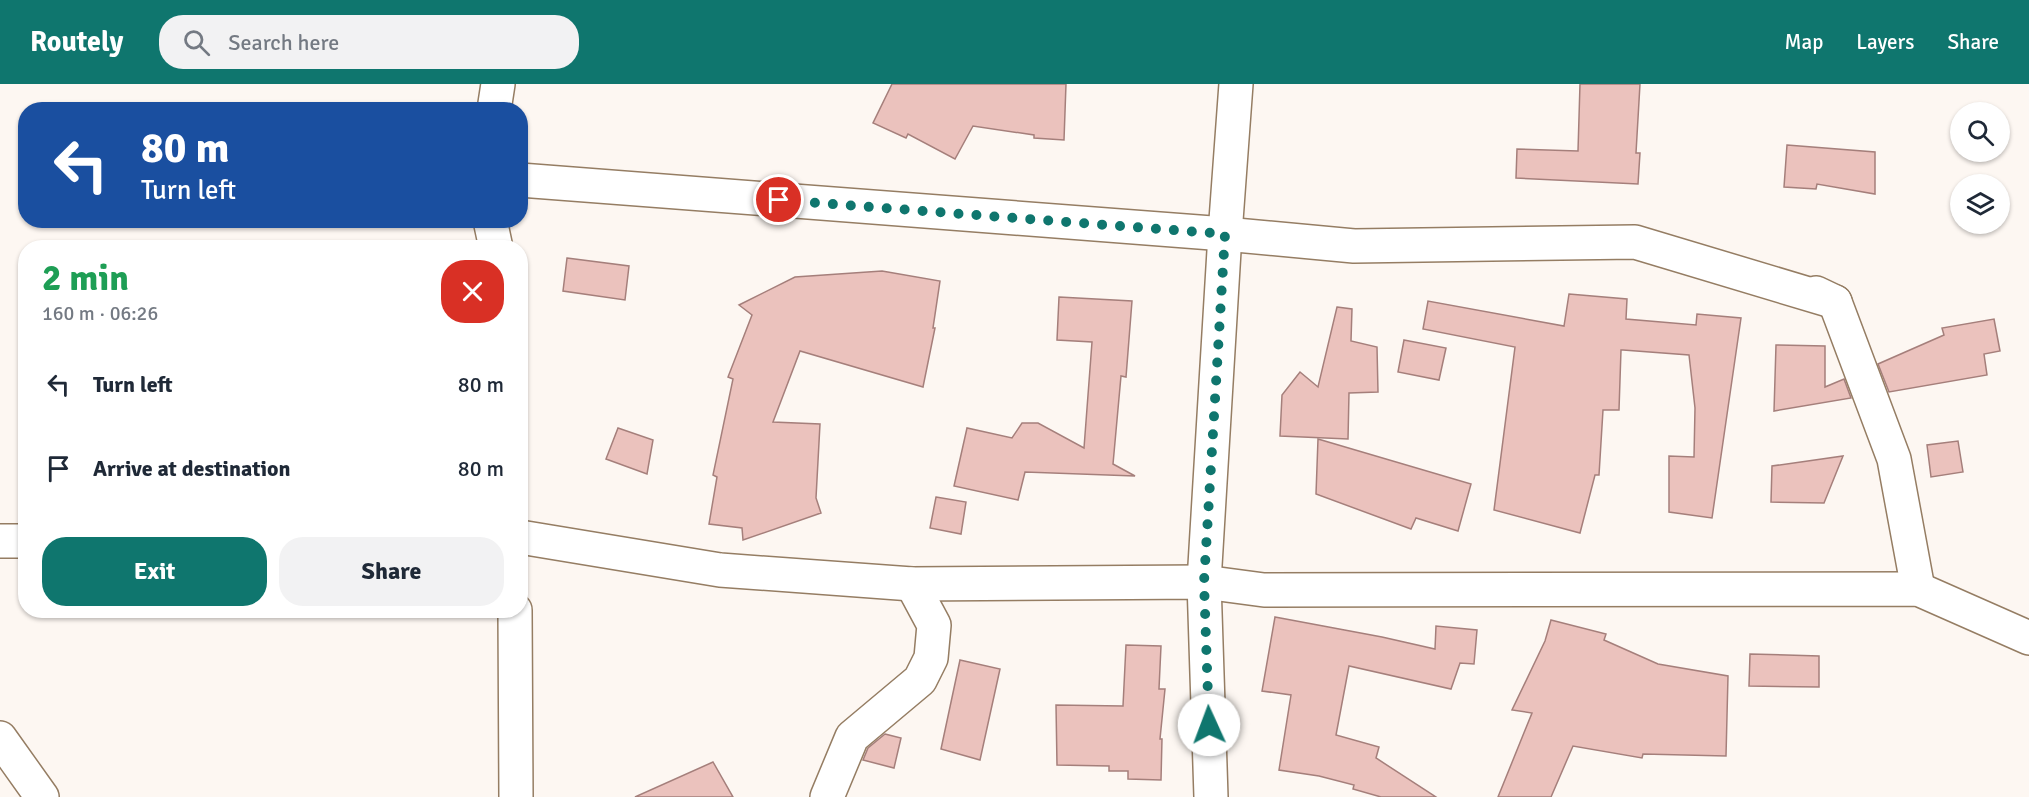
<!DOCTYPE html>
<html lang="en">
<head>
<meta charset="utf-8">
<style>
	body { margin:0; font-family:Signika,sans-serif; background:#f2f2f3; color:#1f2937; height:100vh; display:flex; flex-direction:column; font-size:22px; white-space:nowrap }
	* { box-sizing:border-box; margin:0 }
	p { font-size:20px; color:#747a83 }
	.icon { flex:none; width:33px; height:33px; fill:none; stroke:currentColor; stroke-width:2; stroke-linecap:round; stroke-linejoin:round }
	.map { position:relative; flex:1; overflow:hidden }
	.drawer { position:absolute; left:18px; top:156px; width:510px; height:378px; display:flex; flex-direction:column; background:#fff; border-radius:24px; box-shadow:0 2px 4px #0004 }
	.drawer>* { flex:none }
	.banner { position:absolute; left:18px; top:18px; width:510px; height:126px; border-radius:24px; box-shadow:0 2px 4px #0004; background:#1a4fa0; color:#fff; overflow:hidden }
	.controls { position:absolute; left:1950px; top:18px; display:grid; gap:12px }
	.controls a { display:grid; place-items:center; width:60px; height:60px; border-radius:50%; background:#fff; box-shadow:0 2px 4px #0004; font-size:30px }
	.pin { position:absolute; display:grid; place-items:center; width:51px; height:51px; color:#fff; margin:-26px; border:3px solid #fff; border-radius:50%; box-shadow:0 2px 6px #0007 }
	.me { position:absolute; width:66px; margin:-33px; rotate:358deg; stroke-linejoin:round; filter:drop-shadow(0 0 4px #0008) }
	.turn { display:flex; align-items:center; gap:21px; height:126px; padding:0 24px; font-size:27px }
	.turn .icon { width:78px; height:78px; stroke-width:2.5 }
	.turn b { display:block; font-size:42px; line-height:51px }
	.round { display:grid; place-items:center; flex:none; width:63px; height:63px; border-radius:24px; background:#f2f2f3 }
	.headline { display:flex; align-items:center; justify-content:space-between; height:102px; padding:0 24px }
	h1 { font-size:36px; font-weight:800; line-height:45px; color:#1e9e55 }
	.cta { display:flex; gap:12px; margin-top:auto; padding:12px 24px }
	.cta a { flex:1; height:69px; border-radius:24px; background:#0f766e; color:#fff; font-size:24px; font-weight:800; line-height:69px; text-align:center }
	.cta a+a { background:#f2f2f3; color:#1f2937 }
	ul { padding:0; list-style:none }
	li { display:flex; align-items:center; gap:18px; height:84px; padding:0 24px }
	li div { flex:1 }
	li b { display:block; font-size:22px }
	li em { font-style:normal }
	header { display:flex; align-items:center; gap:36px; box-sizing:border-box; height:84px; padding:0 30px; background:#0f766e; color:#fff }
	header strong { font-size:28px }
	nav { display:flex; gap:33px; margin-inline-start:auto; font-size:21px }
	.search { width:420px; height:54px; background:#f2f2f3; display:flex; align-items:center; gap:15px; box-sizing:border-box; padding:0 21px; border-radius:24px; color:#747a83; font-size:22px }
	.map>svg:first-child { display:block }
	.building { fill:#ebc2bd; stroke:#a57f7b; stroke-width:1.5 }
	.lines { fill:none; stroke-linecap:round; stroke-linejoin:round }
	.minor-casing { stroke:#957d63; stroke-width:36 }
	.minor { stroke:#fff; stroke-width:33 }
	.route { stroke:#0f766e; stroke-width:10; stroke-dasharray:0 18 }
</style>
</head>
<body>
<header>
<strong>Routely</strong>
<div class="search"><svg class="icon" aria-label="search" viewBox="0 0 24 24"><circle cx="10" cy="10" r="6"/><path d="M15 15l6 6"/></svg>Search here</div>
<nav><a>Map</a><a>Layers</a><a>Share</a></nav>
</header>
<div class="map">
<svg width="2029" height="713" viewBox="0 0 2029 713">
	<rect width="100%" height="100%" fill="#fdf7f2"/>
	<!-- building -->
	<g class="building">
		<path d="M892,0H1066L1064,56L1034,54V51L973,42L955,75L908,50L906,54L873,39Z"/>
		<path d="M1580,0H1640L1636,69H1640L1638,100L1516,94L1517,65L1578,67Z"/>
		<path d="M1787,61L1875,68V110L1817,100L1816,105L1784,103Z"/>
		<path d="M567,174L629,182L625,216L563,207Z"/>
		<path d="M882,187L940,197L933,244H935L923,303L800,267L773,338L820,340L816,414L821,429L743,456L742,444L709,440L717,393L713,391L733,295L728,293L752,231L739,221L795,193Z"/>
		<path d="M1569,210L1627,215L1626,235L1696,241L1697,230L1741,234L1712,434L1669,428V372L1694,373L1695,324L1689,271L1623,266H1621L1619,326H1603L1599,391H1595L1580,449L1494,426L1515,263L1423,245L1428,217L1564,242Z"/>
		<path d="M1059,213L1132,217L1126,293L1121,292L1113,380L1135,392L1025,388L1018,416L954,402L967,344L1012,354L1022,339H1038L1084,364L1092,258L1057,256Z"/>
		<path d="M1337,223L1352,225L1351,257L1377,263L1378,308L1349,309L1348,355L1280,352L1282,311L1300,288L1318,303Z"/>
		<path d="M1994,235L2000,267L1984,270L1987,291L1889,308L1878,280L1944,251L1942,244Z"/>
		<path d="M1404,256L1446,264L1439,296L1398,288Z"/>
		<path d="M1776,261L1825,262V303L1844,295L1851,314L1774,327Z"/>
		<path d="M618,344L653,356L647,390L606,375Z"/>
		<path d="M1318,355L1471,400L1458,447L1416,434L1411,445L1316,410Z"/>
		<path d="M1958,357L1963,388L1931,393L1927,361Z"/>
		<path d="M1843,372L1824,419L1771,418L1772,382Z"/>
		<path d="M936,413L966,418L961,450L930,444Z"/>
		<path d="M1275,533L1382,553L1435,565L1436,542L1477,546L1474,580L1460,579L1451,605L1349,582L1336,651L1379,663L1376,674L1436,713H1381L1353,705L1354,701L1319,692L1279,686L1291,611L1262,607Z"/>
		<path d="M1551,536L1606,550L1604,556L1658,580L1728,592L1726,672L1643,670L1642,674L1573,662L1551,713H1498L1532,629L1512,626L1545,557Z"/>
		<path d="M1126,561L1161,562L1159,605H1165L1160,655H1162L1161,696L1128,695V687H1109V682L1057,681L1056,621L1123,622Z"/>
		<path d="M1750,570L1819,572V603L1749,602Z"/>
		<path d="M960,576L1000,585L980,676L941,665Z"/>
		<path d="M885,650L901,654L894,684L863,676L868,664Z"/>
		<path d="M713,678L733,713H635Z"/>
	</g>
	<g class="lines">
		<defs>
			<g id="minor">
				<path d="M494,26L498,0"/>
				<path d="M520,96L1225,150L1354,162L1635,158L1835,218"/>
				<path d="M490,136L496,164"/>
				<path d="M1816,209L1835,218L1894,375L1918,505"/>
				<path d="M520,453L720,486L912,500L1204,498L1264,506L1918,505L2029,554"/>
				<path d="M0,457H26"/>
				<path d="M515,526L516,713"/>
				<path d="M0,654L42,713"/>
				<path d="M827,713L852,653L920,596L931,574L934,541L912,500"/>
				<path d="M1211,713L1204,498L1225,150L1236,0"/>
			</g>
		</defs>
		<!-- minor casing -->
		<use href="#minor" class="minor-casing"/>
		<!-- minor -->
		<use href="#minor" class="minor"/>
	</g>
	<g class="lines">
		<!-- route -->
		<path class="route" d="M779,116L1225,150L1204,498L1209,641"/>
	</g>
</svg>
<div class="controls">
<a><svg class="icon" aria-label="search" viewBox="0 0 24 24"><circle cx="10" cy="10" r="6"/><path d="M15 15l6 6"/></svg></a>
<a><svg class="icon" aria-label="layers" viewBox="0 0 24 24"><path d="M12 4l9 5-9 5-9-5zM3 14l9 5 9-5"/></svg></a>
</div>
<div class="pin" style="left:779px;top:116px;background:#d93025"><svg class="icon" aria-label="arrive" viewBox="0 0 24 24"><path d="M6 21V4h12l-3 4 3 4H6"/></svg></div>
<svg class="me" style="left:1209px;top:641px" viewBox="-20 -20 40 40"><circle r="19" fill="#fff"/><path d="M0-13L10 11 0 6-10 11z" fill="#0f766e"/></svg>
<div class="banner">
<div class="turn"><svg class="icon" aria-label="left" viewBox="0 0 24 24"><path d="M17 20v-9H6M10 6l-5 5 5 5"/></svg><div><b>80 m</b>Turn left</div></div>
</div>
<section class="drawer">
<div class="headline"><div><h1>2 min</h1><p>160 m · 06:26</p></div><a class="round" style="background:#d93025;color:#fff"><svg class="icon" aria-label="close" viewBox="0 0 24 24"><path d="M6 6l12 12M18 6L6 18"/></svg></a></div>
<ul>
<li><svg class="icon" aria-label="left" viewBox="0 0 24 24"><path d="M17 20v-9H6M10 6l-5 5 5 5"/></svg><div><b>Turn left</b></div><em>80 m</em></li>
<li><svg class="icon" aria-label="arrive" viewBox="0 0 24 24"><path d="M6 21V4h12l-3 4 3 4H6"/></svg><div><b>Arrive at destination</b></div><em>80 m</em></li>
</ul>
<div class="cta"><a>Exit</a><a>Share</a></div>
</section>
</div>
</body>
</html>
